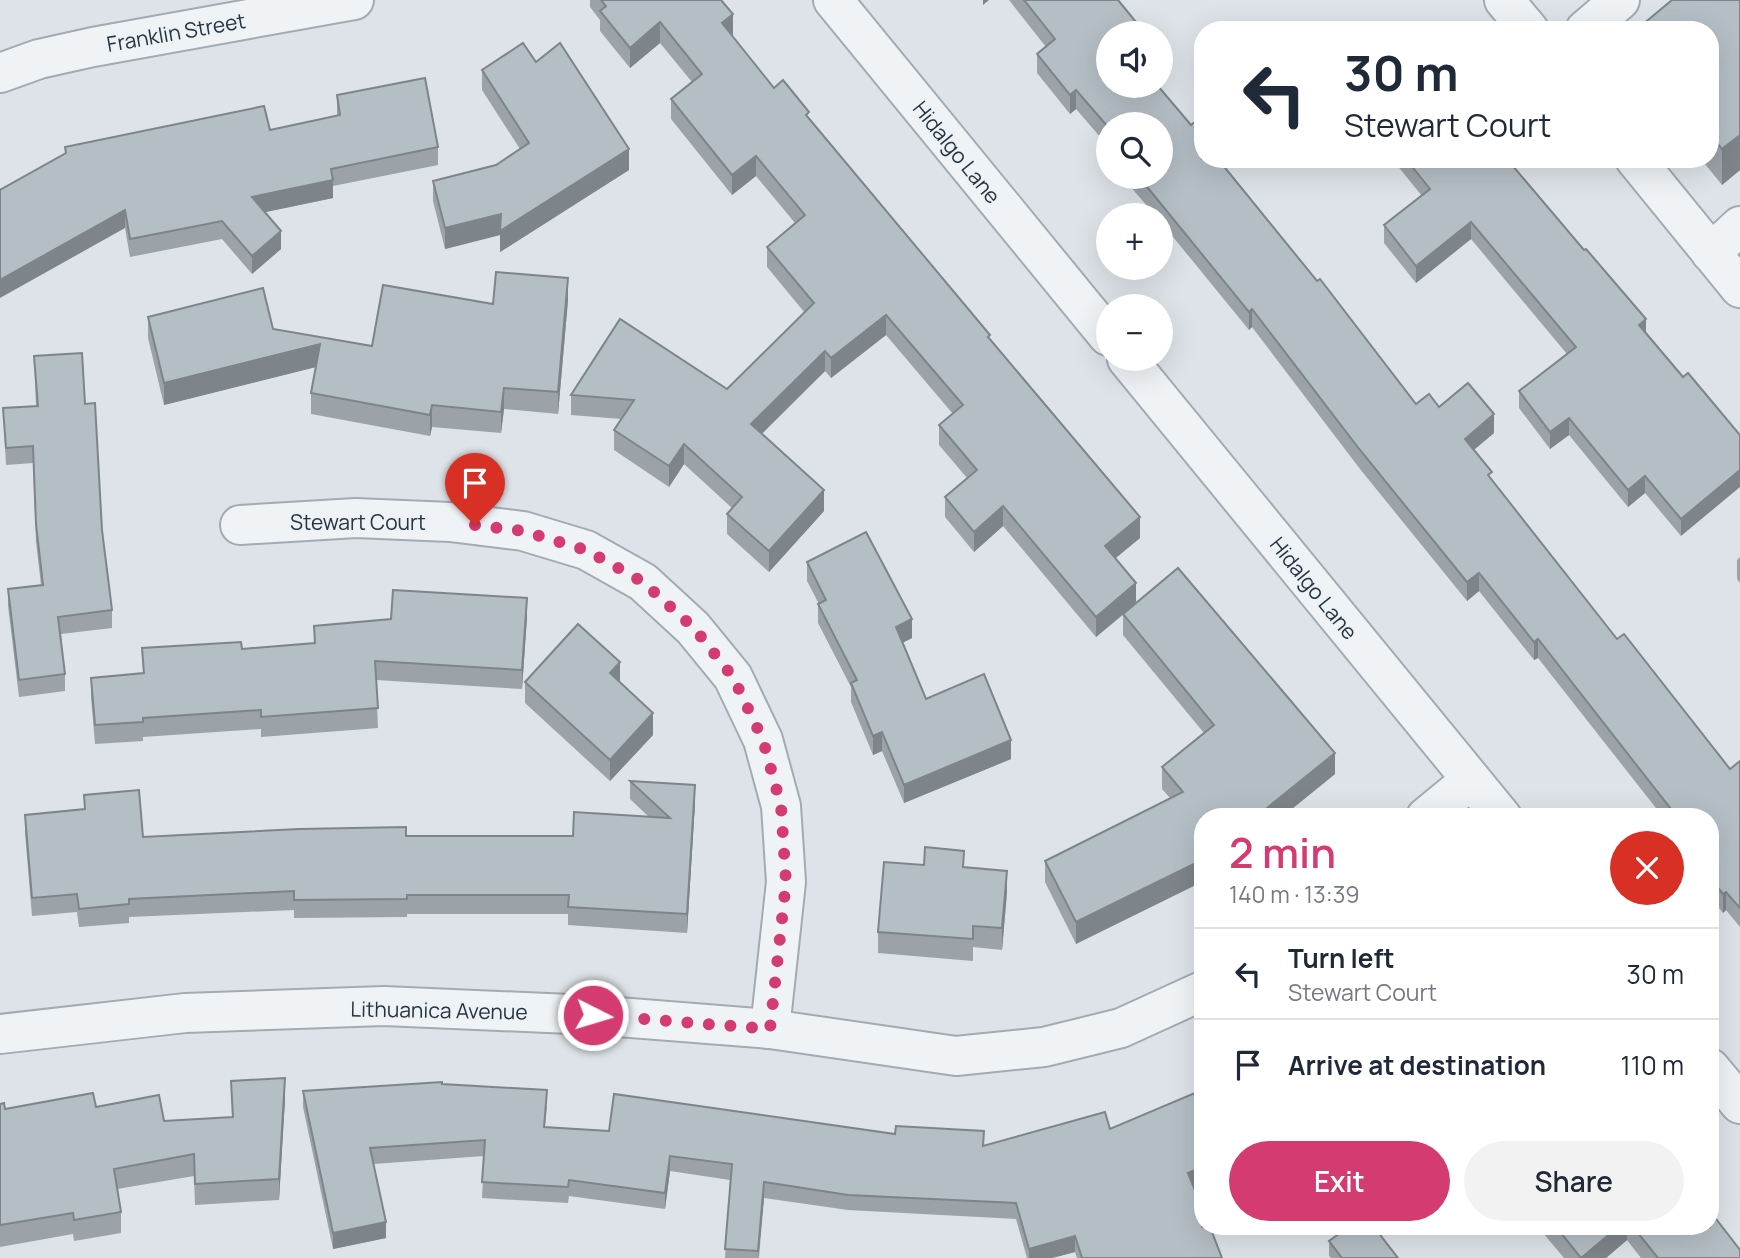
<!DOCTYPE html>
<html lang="en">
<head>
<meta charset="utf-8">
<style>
	body { margin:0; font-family:Manrope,sans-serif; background:#f2f2f3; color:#1f2937; height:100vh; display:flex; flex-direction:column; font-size:26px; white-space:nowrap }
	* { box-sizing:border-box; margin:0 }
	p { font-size:23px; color:#747a83 }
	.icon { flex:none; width:38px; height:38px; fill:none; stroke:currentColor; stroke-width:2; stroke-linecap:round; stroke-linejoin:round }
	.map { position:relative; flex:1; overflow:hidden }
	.sheet { position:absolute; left:1194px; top:808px; width:525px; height:427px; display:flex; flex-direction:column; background:#fff; border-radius:28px; box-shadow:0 7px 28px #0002 }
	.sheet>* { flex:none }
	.banner { position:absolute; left:1194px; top:21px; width:525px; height:147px; border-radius:28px; box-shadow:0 7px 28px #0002; background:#fff; color:#1f2937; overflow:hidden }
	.fabs { position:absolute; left:1096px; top:21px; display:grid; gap:14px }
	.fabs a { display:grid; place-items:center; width:77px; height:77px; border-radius:50%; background:#fff; box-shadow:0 7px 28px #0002; font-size:35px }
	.pin { position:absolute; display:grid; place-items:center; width:60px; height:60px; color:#fff; margin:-72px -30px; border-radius:50% 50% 50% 0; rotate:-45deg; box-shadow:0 0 7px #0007 }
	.pin .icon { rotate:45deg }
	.me { position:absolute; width:77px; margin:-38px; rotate:95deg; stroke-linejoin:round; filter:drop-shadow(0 0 5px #0008) }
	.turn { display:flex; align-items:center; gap:24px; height:147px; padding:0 35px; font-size:32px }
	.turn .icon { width:91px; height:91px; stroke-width:2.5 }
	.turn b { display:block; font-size:49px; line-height:60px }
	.round { display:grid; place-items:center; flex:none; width:74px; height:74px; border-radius:37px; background:#f2f2f3 }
	.head { display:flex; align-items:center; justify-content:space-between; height:119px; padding:0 35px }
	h1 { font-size:42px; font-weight:600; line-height:52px; color:#d33b71 }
	.cta { display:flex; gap:14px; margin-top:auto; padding:14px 35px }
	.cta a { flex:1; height:80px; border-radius:42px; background:#d33b71; color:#fff; font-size:28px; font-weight:600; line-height:80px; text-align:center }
	.cta a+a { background:#f2f2f3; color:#1f2937 }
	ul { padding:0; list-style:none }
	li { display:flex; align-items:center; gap:21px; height:91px; padding:0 35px; border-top:2px solid #e0e1e3 }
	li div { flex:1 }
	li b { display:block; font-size:26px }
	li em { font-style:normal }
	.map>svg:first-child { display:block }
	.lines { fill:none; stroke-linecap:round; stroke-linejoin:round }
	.minor-casing { stroke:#a2abb2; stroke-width:42 }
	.minor { stroke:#f0f3f6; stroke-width:38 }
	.wall { fill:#9ba3a9 }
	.shaded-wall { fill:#7e858a }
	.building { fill:#b4bec5; stroke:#7e858a; stroke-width:2 }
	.route { stroke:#d33b71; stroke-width:12; stroke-dasharray:0 21.6 }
	.labels { text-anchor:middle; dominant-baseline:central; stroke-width:5; stroke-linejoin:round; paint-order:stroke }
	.street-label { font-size:21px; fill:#26343f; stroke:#ecf2f5 }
</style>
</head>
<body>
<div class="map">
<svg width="1740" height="1258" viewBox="0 0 1740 1258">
	<rect width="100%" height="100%" fill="#dde3e8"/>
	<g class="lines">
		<defs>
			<g id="minor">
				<path d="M833,0L1108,336"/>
				<path d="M1504,0L1529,30"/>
				<path d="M1585,30L1620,0"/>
				<path d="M0,73L39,59L93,47L354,0"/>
				<path d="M1635,159L1740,288"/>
				<path d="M1711,253L1740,226"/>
				<path d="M1127,359L1502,817"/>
				<path d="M240,525L356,518L450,522L523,531L586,550L643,582L693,628L733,677L763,740L781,806L786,882L770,1029"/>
				<path d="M1426,817L1471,780"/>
				<path d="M0,1034L185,1013L384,1006L593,1015L770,1029L956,1056L1044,1047L1121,1028L1202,991"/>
				<path d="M1710,1068L1740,1104"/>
			</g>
		</defs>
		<!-- minor casing -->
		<use href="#minor" class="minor-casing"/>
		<!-- minor -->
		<use href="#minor" class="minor"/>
	</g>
	<!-- wall -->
	<g class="wall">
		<path d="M590,0H721L733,35H732L774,88L809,118L990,340L1140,538L1115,558L1136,603L1335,774L1282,817H1202L1076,944L1045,882V861L1170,798L1162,789V767L1204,733L1123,635V615L1096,637L1003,526L974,552L945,517V497L967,478L939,445V425L953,414L886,335L831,378L825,371L762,434L824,511L769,572L727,534V514L732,508L684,464L669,487L614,450V430L621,419L571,415V395L727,389L805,313L767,267V247L795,223L756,176L732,195L671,119V99L692,82L660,43L630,68L600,31V20L590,7Z"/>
		<path d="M1009,0H1118L1108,33L1191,125L1234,159L1224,167L1416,404L1439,407L1494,433L1474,450L1492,480L1617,639L1730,769L1740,761V927L1726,910L1723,913L1710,897V817H1663L1538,658L1534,660L1479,591L1467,601L1360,469L1252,327L1249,330L1160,221V215H1155L1122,177H1160L1108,124V146L1076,109L1070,114L1037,73V54L1046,47Z"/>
		<path d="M1740,0V170L1722,185L1701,159H1710V30Z"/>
		<path d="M536,62L629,170L500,252V235L445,249L433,201V181L496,165L520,149L482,90V70Z"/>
		<path d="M337,95L438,147V165L333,186V198L265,212L281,249L252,274L222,239L130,257L125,228L65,154V147L270,130L337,115Z"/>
		<path d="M1392,159H1507L1646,333L1683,377L1681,536L1645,493L1628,507L1569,435L1550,449L1519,408V391L1567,354L1471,239L1416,283L1384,243V225L1422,196Z"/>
		<path d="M568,300L558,414L504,409L501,433L432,427L430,436L311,414V393L316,367L164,405L148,338V317L273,329L372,346L493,304Z"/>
		<path d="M34,356L85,404L112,610V628L61,634L65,674V691L19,697L8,606V589L41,585L36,542L33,463L6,465L3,408L36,407Z"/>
		<path d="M1740,557V583L1737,579V560Z"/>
		<path d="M807,562L912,638L902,643L926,699L1011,759L904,803L882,751L873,755L851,702V687L818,623V604H819L807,581Z"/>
		<path d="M527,617L522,689L376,680L378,728L261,737V729L143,737V741L95,744L91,697V678L143,674L142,648L242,649L314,643V626Z"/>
		<path d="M525,682L653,735L610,781L525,703Z"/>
		<path d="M630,781L695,803L687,933L568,925V914H407V917L294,918V910L129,917V923L79,927L77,912L32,916L25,833V815L84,809V795L143,837L573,836L649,817L630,799Z"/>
		<path d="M924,865L964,867L1007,892L1002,950L973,947V961L878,953V932Z"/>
		<path d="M231,1081L285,1099L279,1200L195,1205L194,1176L117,1189L121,1212V1233L74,1241L73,1234L0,1247V1104L5,1109L96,1107L164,1121L232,1117Z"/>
		<path d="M442,1084L547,1106L545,1127L609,1131L895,1134L984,1146L1110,1129L1194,1186L1222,1258H1077L1075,1252L1052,1258H1027L1016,1219L848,1210L764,1198L759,1258H725L730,1180L670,1171L665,1209L569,1196L568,1203L482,1198L484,1156L374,1164L386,1238L333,1249L303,1107V1091Z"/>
		<path d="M1538,1227H1710L1740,1258H1641L1627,1240L1606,1258H1564Z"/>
		<path d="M1329,1241L1398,1258H1331L1329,1256Z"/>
	</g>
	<!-- shaded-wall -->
	<g class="shaded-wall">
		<path d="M983,0H989L983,5Z"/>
		<path d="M733,14V35L722,43V23Z"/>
		<path d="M660,22V43L630,68V48Z"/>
		<path d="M1076,90V109L1070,114V95Z"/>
		<path d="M1740,135V170L1722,185V149Z"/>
		<path d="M629,149V170L500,252V235L445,249V228Z"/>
		<path d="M756,156V176L732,195V175Z"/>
		<path d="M1215,159H1234L1215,175Z"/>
		<path d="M333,180V198L252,215V197Z"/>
		<path d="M125,210V228L0,298V280Z"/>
		<path d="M1471,222V239L1416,283V266Z"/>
		<path d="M281,231V249L252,274V256Z"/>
		<path d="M568,278V300L558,414V392Z"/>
		<path d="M1252,309V327L1249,330V312Z"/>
		<path d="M886,315V335L831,378V358Z"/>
		<path d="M1646,319V337L1639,325Z"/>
		<path d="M320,344V366L164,405V383Z"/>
		<path d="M825,351V371L751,444V424Z"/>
		<path d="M504,388V409L501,433V412Z"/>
		<path d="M432,405V427L430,436V415Z"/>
		<path d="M1494,414V433L1465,457V439Z"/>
		<path d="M1569,418V435L1550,449V432Z"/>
		<path d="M684,444V464L669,487V466Z"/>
		<path d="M1740,470V487L1681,536V519Z"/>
		<path d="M1645,476V493L1628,507V490Z"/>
		<path d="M824,490V511L769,572V551Z"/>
		<path d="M1003,506V526L974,552V532Z"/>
		<path d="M1140,517V538L1105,567V546Z"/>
		<path d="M1479,573V591L1467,601V582Z"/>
		<path d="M1136,583V603L1096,637V617Z"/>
		<path d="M527,598V617L522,689V670Z"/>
		<path d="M912,619V638L896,646V627Z"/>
		<path d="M1538,639V658L1534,660V642Z"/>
		<path d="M620,662V684L610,673Z"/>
		<path d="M653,713V735L610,781V760Z"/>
		<path d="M882,732V751L873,755V736Z"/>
		<path d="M1011,740V759L904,803V785Z"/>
		<path d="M1335,753V774L1282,817H1256Z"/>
		<path d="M695,785V803L687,933V914Z"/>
		<path d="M1202,860V882L1076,944V922Z"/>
		<path d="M1007,871V892L1002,950V928Z"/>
		<path d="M1726,892V910L1723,913V894Z"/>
		<path d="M285,1078V1099L279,1200V1179Z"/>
		<path d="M670,1156V1171L665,1209V1193Z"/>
		<path d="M1202,1167V1182L1188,1188V1173Z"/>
		<path d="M764,1182V1198L758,1258V1251Z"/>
		<path d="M386,1222V1238L333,1249V1233Z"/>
		<path d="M1618,1227H1627V1240L1606,1258H1581Z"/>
		<path d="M1075,1236V1252L1052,1258H1029V1249Z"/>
	</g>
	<!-- building -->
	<g class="building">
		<path d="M601,0H721L733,14L722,23L774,88L783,80L809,112L806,115L990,335L988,337L1140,517L1105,546L1136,583L1096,617L1003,506L974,532L945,497L977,470L939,425L963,405L886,315L831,358L825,351L751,424L824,490L769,551L727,514L742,497L684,444L669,466L614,430L634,400L571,395L620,319L727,389L814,303L767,247L805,215L756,156L732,175L671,99L702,74L660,22L630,48L600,11L606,6Z"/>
		<path d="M1024,0H1118L1145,33H1108V86H1158L1191,125L1202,116V159H1218L1317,281L1320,279L1416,404L1429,394L1439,407L1468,383L1494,414L1465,439L1492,472L1488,475L1617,639L1624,634L1730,769L1740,761V908L1726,892L1723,894L1710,878V817H1670L1674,813L1538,639L1534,642L1479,573L1467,582L1360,450L1252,309L1249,312L1139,177H1160V124H1108V127L1076,90L1070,95L1037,54L1055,39Z"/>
		<path d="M1672,0H1740V135L1722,149L1710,135V30H1636Z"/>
		<path d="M523,43L536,62L560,43L629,149L500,231L501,214L445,228L433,181L496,165L529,143L482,70Z"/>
		<path d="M425,78L438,147L331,169L333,180L252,197L281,231L252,256L222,221L130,239L125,210L0,280V190L66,153L65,147L264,106L270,130L340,115L337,95Z"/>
		<path d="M1406,159H1507L1584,250L1586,249L1646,319L1639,325L1683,377L1688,373L1740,435V470L1681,519L1645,476L1628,490L1569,418L1550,432L1519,391L1576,347L1471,222L1416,266L1384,225L1430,189Z"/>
		<path d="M496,272L568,278L558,392L504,388L501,412L432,405L430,415L311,393L320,344L164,383L148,317L263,288L273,329L372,346L383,285L493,304Z"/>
		<path d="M82,353L85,404L95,403L102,530L112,610L58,617L65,674L19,680L8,589L43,585L36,524L33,446L6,448L3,408L38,406L34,356Z"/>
		<path d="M866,532L912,619L896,627L926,699L984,674L1011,740L904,785L882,732L873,736L851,683L857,680L818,604L826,600L807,562Z"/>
		<path d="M1178,568L1335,753L1256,817H1202V860L1076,922L1045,861L1183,792L1162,767L1214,725L1123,614Z"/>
		<path d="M393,590L527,598L522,670L375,661L378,708L261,717V710L143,718V722L95,725L91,678L144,673L142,648L241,642L242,649L315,643L314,626L391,619Z"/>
		<path d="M578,624L620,662L610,673L653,713L610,760L525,682Z"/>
		<path d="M630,781L695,785L687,914L568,907L569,895H407V899L294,900V891L129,899V904L79,909L77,894L32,898L25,815L85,809L84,795L139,790L143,837L299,829L406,827V836H573L574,812L670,818Z"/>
		<path d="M925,847L964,851L963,867L1007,871L1002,928L973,926V939L878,932L884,862L924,865Z"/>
		<path d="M285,1078L279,1179L195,1184L194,1154L114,1169L121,1212L74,1220L73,1213L0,1225V1104L4,1103L5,1109L93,1093L96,1107L159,1095L164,1121L233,1117L231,1081Z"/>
		<path d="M442,1082V1084L547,1090L544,1127L609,1131L614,1094L895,1134L896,1126L984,1131L983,1146L1105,1112L1110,1129L1202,1090V1167L1188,1173L1202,1208V1227H1210L1222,1258H1082L1075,1236L1029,1249L1016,1203L848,1195L764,1182L758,1251L725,1249L732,1164L670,1156L665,1193L569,1180L568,1187L482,1182L485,1140L370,1148L386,1222L333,1233L303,1091Z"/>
		<path d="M1710,1211L1740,1250V1258H1658L1633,1227H1710Z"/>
		<path d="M1349,1227H1374L1398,1258H1342L1329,1241Z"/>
		<path d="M1556,1227H1618L1581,1258Z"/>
	</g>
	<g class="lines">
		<!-- route -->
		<path class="route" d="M475,525L523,531L586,550L643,582L694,628L733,677L763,740L781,806L786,882L770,1029L593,1015"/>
	</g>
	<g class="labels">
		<!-- street labels -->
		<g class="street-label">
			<text transform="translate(176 32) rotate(-10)">Franklin Street</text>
			<text transform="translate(957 152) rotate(51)">Hidalgo Lane</text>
			<text x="358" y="522">Stewart Court</text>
			<text transform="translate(1314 588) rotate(51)">Hidalgo Lane</text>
			<text transform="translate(439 1010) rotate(1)">Lithuanica Avenue</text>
		</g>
	</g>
</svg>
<div class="fabs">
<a><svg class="icon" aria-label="sound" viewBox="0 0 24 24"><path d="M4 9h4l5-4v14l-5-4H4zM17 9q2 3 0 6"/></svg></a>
<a><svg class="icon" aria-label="search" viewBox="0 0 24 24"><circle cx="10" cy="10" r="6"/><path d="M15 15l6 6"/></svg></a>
<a>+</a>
<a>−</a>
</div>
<div class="pin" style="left:475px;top:525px;background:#d93025"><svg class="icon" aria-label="arrive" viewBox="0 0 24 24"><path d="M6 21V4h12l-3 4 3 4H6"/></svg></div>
<svg class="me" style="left:593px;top:1015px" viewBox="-20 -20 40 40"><circle r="17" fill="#d33b71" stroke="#fff" stroke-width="3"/><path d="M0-11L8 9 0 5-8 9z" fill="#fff"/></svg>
<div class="banner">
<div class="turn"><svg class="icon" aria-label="left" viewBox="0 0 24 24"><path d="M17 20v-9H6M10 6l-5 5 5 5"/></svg><div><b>30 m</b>Stewart Court</div></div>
</div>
<section class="sheet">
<div class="head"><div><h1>2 min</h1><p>140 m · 13:39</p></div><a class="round" style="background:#d93025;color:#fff"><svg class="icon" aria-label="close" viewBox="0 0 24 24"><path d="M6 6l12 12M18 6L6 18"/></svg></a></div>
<ul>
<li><svg class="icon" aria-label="left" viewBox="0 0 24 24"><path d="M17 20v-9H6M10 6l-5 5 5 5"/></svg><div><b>Turn left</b><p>Stewart Court</p></div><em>30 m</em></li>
<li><svg class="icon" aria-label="arrive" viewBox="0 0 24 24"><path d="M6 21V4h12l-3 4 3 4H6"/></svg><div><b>Arrive at destination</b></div><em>110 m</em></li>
</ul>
<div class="cta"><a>Exit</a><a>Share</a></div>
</section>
</div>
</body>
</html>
